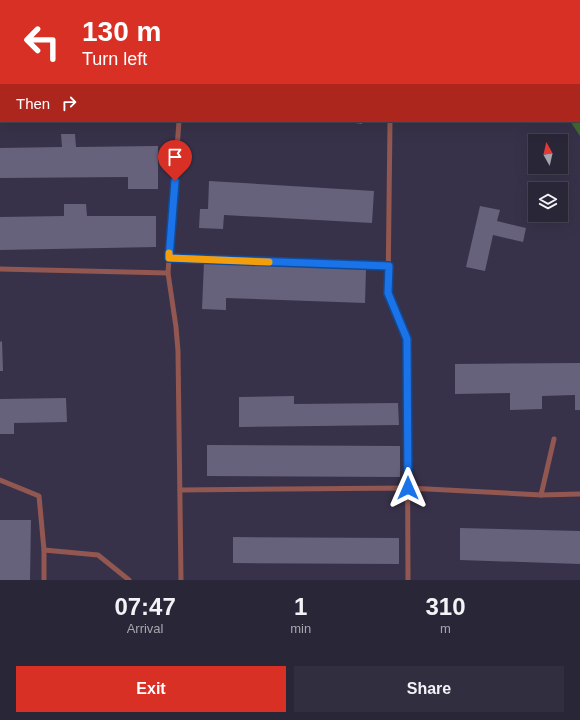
<!DOCTYPE html>
<html lang="en">
<head>
<meta charset="utf-8">
<style>
	body { margin:0; font-family:Helvetica,sans-serif; background:#312e3f; color:#f1f3f6; height:100vh; display:flex; flex-direction:column; font-size:15px; white-space:nowrap }
	* { box-sizing:border-box; margin:0 }
	p { font-size:13px; color:#a5a5ad }
	.icon { flex:none; width:22px; height:22px; fill:none; stroke:currentColor; stroke-width:2; stroke-linecap:round; stroke-linejoin:round }
	.map { position:relative; height:580px; overflow:hidden }
	.drawer { display:flex; flex-direction:column; background:#292637; flex:1 }
	.drawer>* { flex:none }
	.hud { position:absolute; left:0px; top:0px; width:580px; height:122px; box-shadow:0 4px 16px #0002,0 0 0 1px #454352; background:#d93025; color:#fff; overflow:hidden }
	.needle { width:26px; rotate:352deg }
	.fabs { position:absolute; left:528px; top:134px; display:grid; gap:8px }
	.fabs a { display:grid; place-items:center; width:40px; height:40px; border-radius:0px; background:#292637; box-shadow:0 4px 16px #0002,0 0 0 1px #454352; font-size:20px }
	.pin { position:absolute; display:grid; place-items:center; width:34px; height:34px; color:#fff; margin:-41px -17px; border-radius:50% 50% 50% 0; rotate:-45deg; box-shadow:0 0 4px #0007 }
	.pin .icon { rotate:45deg }
	.me { position:absolute; width:44px; margin:-22px; rotate:0deg; stroke-linejoin:round; filter:drop-shadow(0 0 3px #0008) }
	.turn { display:flex; align-items:center; gap:14px; height:84px; padding:0 16px; font-size:18px }
	.turn .icon { width:52px; height:52px; stroke-width:2.5 }
	.turn b { display:block; font-size:28px; line-height:34px }
	.then { display:flex; align-items:center; height:38px; padding:0 16px; background:#0003; gap:8px; font-size:15px }
	.eta { display:flex; justify-content:space-evenly; align-items:center; height:68px; text-align:center }
	.eta b { font-size:24px; font-weight:800; line-height:28px }
	.cta { display:flex; gap:8px; margin-top:auto; padding:8px 16px }
	.cta a { flex:1; height:46px; border-radius:0px; background:#d93025; color:#fff; font-size:16px; font-weight:800; line-height:46px; text-align:center }
	.cta a+a { background:#312e3f; color:#f1f3f6 }
	.map>svg:first-child { display:block }
	.green { fill:#41682e }
	.building { fill:#67627c }
	.lines { fill:none; stroke-linecap:round; stroke-linejoin:round }
	.service { stroke:#925750; stroke-width:5 }
	.route-casing { stroke:#114b97; stroke-width:10 }
	.route { stroke:#1a73e8; stroke-width:7 }
	.slow { stroke:#f59e0b; stroke-width:7 }
</style>
</head>
<body>
<div class="map">
<svg width="580" height="580" viewBox="0 0 580 580">
	<rect width="100%" height="100%" fill="#373249"/>
	<!-- green -->
	<path class="green" d="M448,0H580V136L570,121H579V1Z"/>
	<!-- building -->
	<g class="building">
		<path d="M341,121H363L362,124Z"/>
		<path d="M61,134H75L76,147L158,146V189H128V177L0,178V148L62,147Z"/>
		<path d="M209,181L374,191L372,223L224,215L223,229L199,228L200,209H208Z"/>
		<path d="M64,204H86L87,216H156V247L0,250V217L64,216Z"/>
		<path d="M480,206L500,210L497,221L526,228L523,242L493,235L485,271L466,267Z"/>
		<path d="M204,262L366,269L365,303L226,298V310L202,309Z"/>
		<path d="M2,341L3,371H0V342Z"/>
		<path d="M580,363V410H575V395L542,396V409L510,410V393L455,394V364Z"/>
		<path d="M294,396V404L398,403L399,425L239,427V397Z"/>
		<path d="M66,398L67,422L14,423V434H0V399Z"/>
		<path d="M207,445L400,446V477L207,476Z"/>
		<path d="M0,520H31L30,580H0Z"/>
		<path d="M460,528L580,531V564L460,560Z"/>
		<path d="M233,537L399,538V564L233,563Z"/>
	</g>
	<g class="lines">
		<!-- service -->
		<g class="service">
			<path d="M331,0L335,1"/>
			<path d="M183,1V0"/>
			<path d="M179,121L168,273L176,327L178,351L181,580"/>
			<path d="M390,121L388,293L407,339L408,580"/>
			<path d="M169,258L389,266"/>
			<path d="M0,269L168,273"/>
			<path d="M0,480L39,496L44,550V580"/>
			<path d="M180,490L408,488L541,495L580,494"/>
			<path d="M541,495L554,439"/>
			<path d="M44,550L98,555L129,580"/>
		</g>
	</g>
	<g class="lines">
		<defs>
			<path id="route" d="M175,181L169,258L389,266L388,293L407,339L408,488"/>
		</defs>
		<!-- route casing -->
		<use href="#route" class="route-casing"/>
		<!-- route -->
		<use href="#route" class="route"/>
		<!-- slow -->
		<path class="slow" d="M169,253V258L269,262"/>
	</g>
</svg>
<div class="fabs">
<a><svg class="needle" viewBox="-14 -14 28 28"><path d="M0-13l5 13h-10z" fill="#e53935"/><path d="M0 13l5-13h-10z" fill="#a5a5ad"/></svg></a>
<a><svg class="icon" aria-label="layers" viewBox="0 0 24 24"><path d="M12 4l9 5-9 5-9-5zM3 14l9 5 9-5"/></svg></a>
</div>
<div class="pin" style="left:175px;top:181px;background:#d93025"><svg class="icon" aria-label="arrive" viewBox="0 0 24 24"><path d="M6 21V4h12l-3 4 3 4H6"/></svg></div>
<svg class="me" style="left:408px;top:488px" viewBox="-20 -20 40 40"><path d="M0-17L14 15 0 8-14 15z" fill="#1a73e8" stroke="#fff" stroke-width="4"/></svg>
<div class="hud">
<div class="turn"><svg class="icon" aria-label="left" viewBox="0 0 24 24"><path d="M17 20v-9H6M10 6l-5 5 5 5"/></svg><div><b>130 m</b>Turn left</div></div>
<div class="then">Then<svg class="icon" aria-label="right" viewBox="0 0 24 24"><path d="M7 20v-9h11M14 6l5 5-5 5"/></svg></div>
</div>
</div>
<section class="drawer">
<div class="eta">
<div><b>07:47</b><p>Arrival</p></div>
<div><b>1</b><p>min</p></div>
<div><b>310</b><p>m</p></div>
</div>
<div class="cta"><a>Exit</a><a>Share</a></div>
</section>
</body>
</html>
